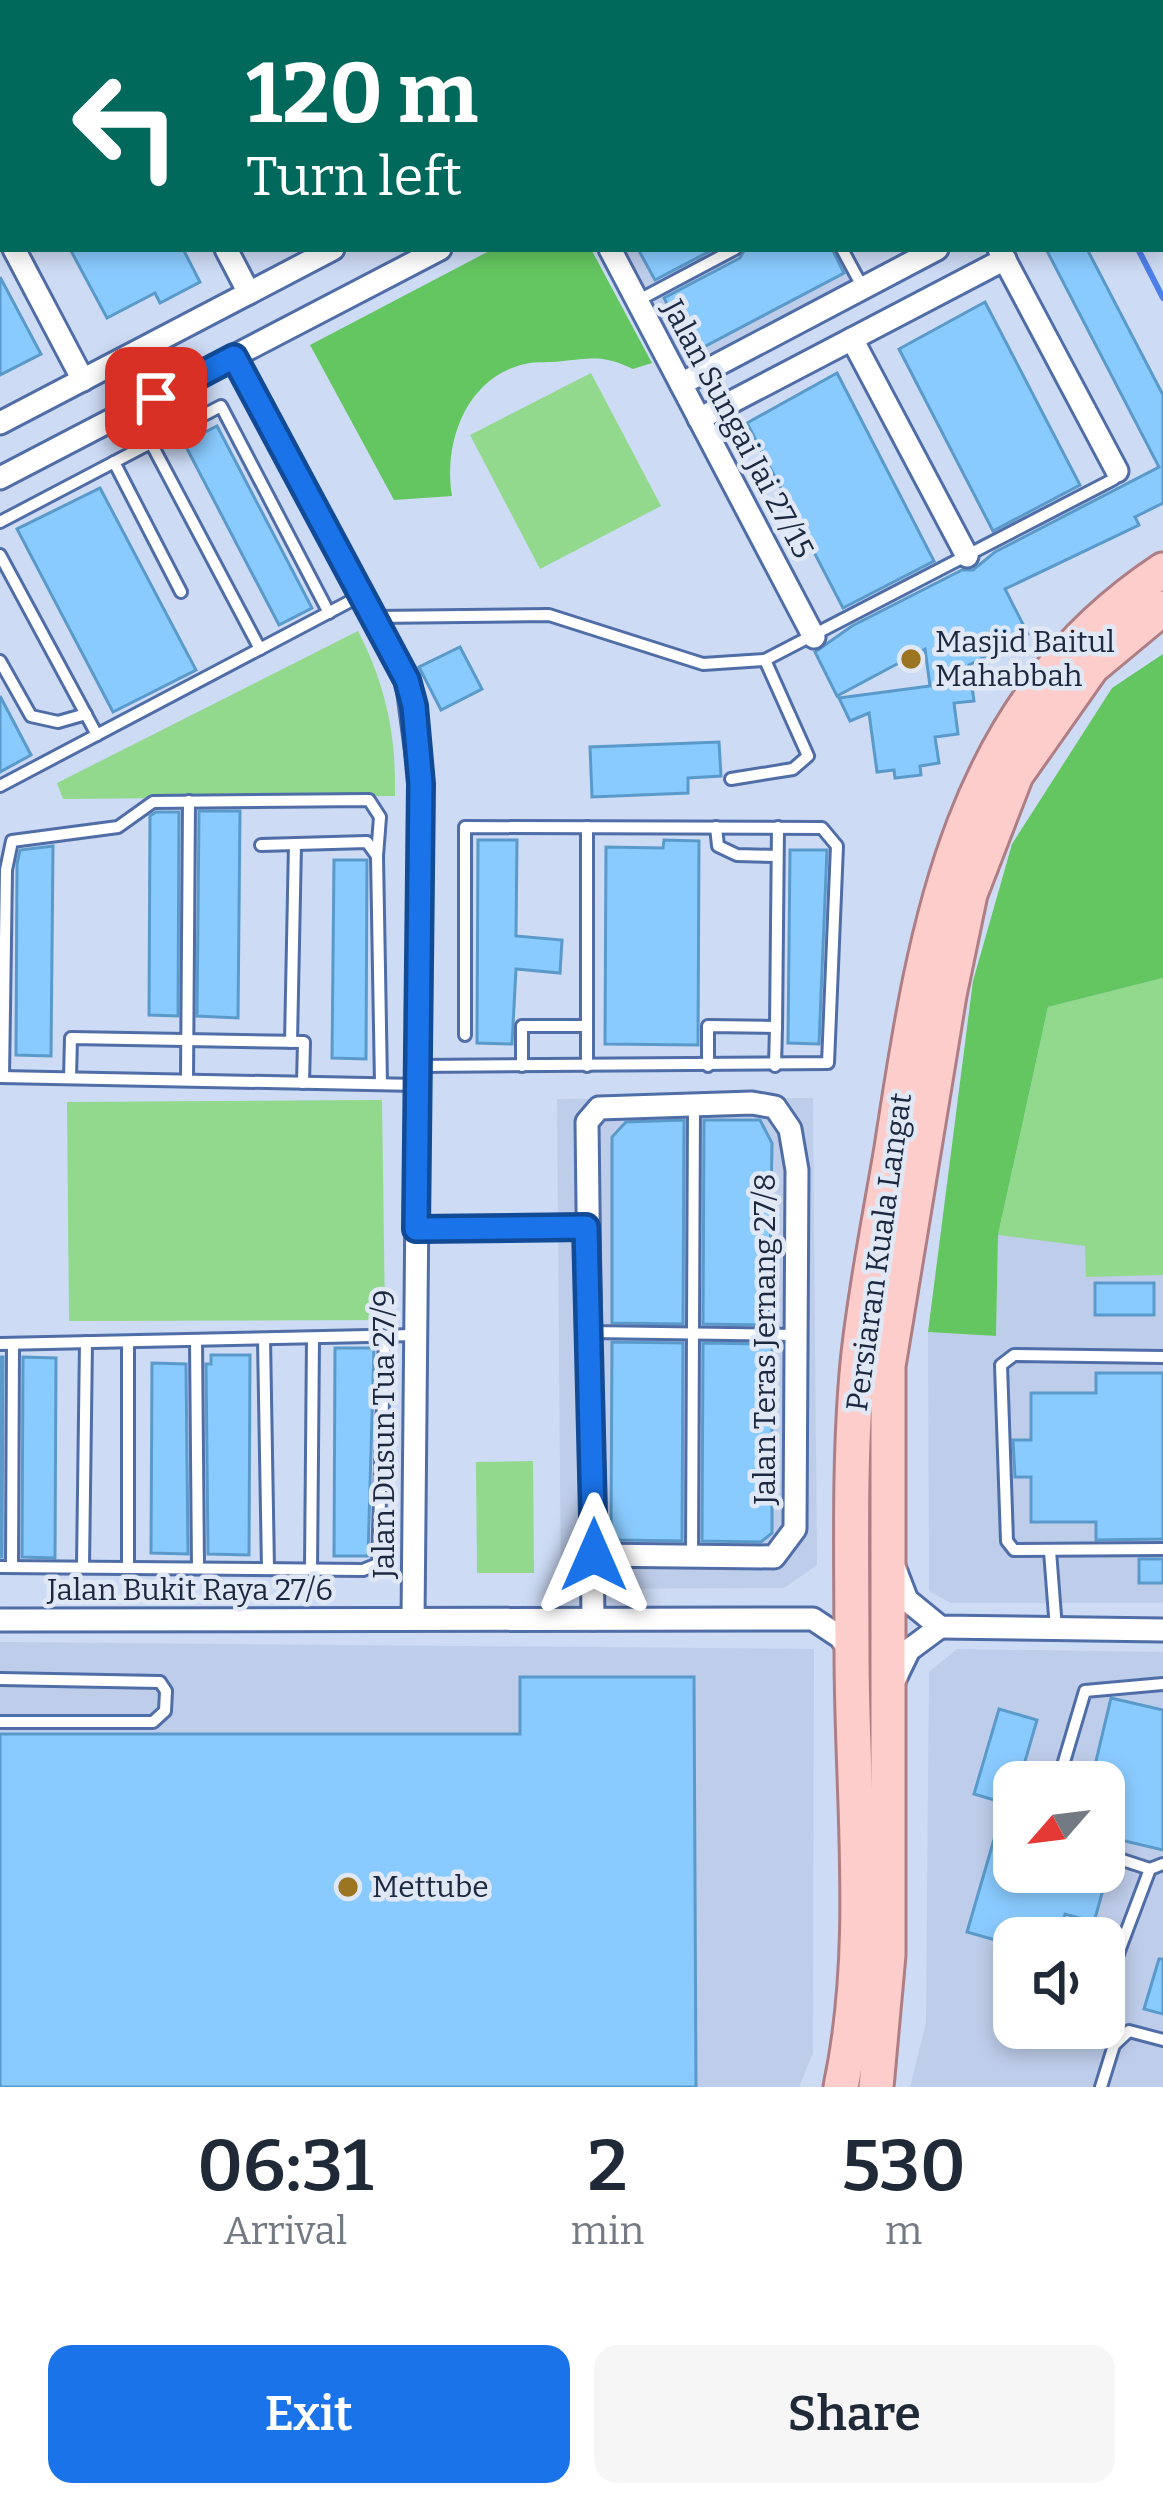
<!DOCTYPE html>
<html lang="en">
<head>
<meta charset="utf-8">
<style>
	body { margin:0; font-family:Bitter,serif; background:#f6f6f7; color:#1f2937; height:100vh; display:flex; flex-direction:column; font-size:45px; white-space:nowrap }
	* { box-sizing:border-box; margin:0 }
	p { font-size:39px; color:#747a83 }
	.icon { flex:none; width:66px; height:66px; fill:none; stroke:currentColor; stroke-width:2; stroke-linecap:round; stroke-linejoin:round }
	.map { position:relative; height:2087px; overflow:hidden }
	.drawer { display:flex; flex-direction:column; background:#fff; flex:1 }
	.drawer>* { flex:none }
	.guide { position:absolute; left:0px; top:0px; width:1164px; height:252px; box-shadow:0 6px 18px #0003; background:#00695c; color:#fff; overflow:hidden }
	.needle { width:78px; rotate:242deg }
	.controls { position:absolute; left:993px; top:1761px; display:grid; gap:24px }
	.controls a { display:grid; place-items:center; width:132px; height:132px; border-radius:24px; background:#fff; box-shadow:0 6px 18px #0003; font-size:60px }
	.pin { position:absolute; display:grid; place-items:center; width:102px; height:102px; color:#fff; margin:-51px; border-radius:24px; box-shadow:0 6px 18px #0006 }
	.me { position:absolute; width:132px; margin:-66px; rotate:0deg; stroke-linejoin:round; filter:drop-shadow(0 0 9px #0008) }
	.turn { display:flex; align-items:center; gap:42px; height:252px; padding:0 48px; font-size:54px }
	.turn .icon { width:156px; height:156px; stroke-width:2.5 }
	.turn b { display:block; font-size:84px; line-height:102px }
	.eta { display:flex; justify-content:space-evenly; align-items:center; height:204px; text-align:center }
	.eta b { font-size:72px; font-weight:600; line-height:84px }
	.button { display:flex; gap:24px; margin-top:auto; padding:24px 48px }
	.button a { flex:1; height:138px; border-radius:24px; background:#1a73e8; color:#fff; font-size:48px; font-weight:600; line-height:138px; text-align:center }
	.button a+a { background:#f6f6f7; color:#1f2937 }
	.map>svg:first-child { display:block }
	.built { fill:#becdea; fill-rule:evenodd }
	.green { fill:#92d88d }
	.forest { fill:#64c660 }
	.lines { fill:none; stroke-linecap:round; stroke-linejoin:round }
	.stream { stroke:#4c7fe8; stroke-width:6 }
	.building { fill:#8acbff; stroke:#5a9acb; stroke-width:3 }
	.lane-casing { stroke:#4f6da7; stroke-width:16 }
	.street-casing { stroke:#4f6da7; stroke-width:27 }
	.primary-casing { stroke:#ad7e84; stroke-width:39 }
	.lane { stroke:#fff; stroke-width:10 }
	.street { stroke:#fff; stroke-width:21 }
	.primary { stroke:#fdcdcb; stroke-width:33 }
	.route-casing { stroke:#114b97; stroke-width:30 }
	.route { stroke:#1a73e8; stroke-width:21 }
	.poi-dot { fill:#9b7521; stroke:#e1e8f5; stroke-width:4.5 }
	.labels { text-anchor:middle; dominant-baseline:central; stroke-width:9; stroke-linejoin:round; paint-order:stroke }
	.street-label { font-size:30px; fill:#1b2840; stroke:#e1e8f5 }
	.poi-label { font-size:30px; fill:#1b2840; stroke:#e1e8f5; text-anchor:start }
</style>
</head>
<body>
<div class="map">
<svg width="1163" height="2087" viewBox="0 0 1163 2087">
	<rect width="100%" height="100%" fill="#cddbf5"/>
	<!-- built -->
	<g class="built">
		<path d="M617,249H835L854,284L683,372Z"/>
		<path d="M1163,978V1603H951L929,1591L928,1332L996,1336L998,1235Z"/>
		<path d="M813,1098L817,1565L784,1588L561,1589L557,1099Z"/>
		<path d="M0,1642L814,1649L813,2053L799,2087H0Z"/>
		<path d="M957,1649L1163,1652V2087H910L926,2023L929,1672ZM1014,1782H1104V1872H1014ZM1014,1938H1104V2028H1014Z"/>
	</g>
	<!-- green -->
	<g class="green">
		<path d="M591,373L661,506L540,569L470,435Z"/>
		<path d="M358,631C386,686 396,734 395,796L63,799L57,783Z"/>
		<path d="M1163,978V1275L1086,1277L1085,1246L998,1235L1048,1007Z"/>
		<path d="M382,1100L385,1320L69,1321L67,1102Z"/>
		<path d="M533,1461L534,1573H477L476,1462Z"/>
	</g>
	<!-- forest -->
	<g class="forest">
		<path d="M493,249H591L652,363L633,369C604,355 593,358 563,361C551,363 537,361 525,364C466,377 443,443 452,496L394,500L310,345Z"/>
		<path d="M1163,654V978L1048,1007L998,1235L996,1336L928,1332L973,981L1012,844L1112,688Z"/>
	</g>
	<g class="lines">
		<!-- stream -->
		<g class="stream">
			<path d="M1009,0L1011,3"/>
			<path d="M1138,249L1163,298"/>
		</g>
	</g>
	<!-- building -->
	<g class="building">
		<path d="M70,249H183L200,282L160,303L155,293L107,318Z"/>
		<path d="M638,249H714L655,280Z"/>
		<path d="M745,249H832L844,273L700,349L685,340L664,298L740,258Z"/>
		<path d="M1046,249H1087L1163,395V503L1135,517L1139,525L1005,589L1028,634L969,665L974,701L954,703L958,734L935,737L939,763L920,766L921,775L895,778L894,770L877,772L869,713L850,721L839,698L930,686L925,649L837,696L815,652L852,626L962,570H973L995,552L1159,467Z"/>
		<path d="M0,277L41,354L0,375Z"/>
		<path d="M985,302L1080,485L993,531L899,349Z"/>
		<path d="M837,373L934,561L843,608L747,423Z"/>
		<path d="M217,426L312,608L279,625L184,443Z"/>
		<path d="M100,488L196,670L113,712L17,529Z"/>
		<path d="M460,647L482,689L441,710L419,667Z"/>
		<path d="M0,696L31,755L0,772Z"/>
		<path d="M719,742L721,776L688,778V793L592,797L590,747Z"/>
		<path d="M199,811H240L238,1018L197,1016Z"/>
		<path d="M156,812H179L178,1016L149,1015L150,816Z"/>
		<path d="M478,840H517L516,936L562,940L560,973L516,969L512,1044L477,1043Z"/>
		<path d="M664,840L699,841L698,1045L605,1044L606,847L663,848Z"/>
		<path d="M53,846L51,1056L16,1055L17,864L20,850Z"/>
		<path d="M790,850H827L819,1044L788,1043Z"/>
		<path d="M334,860H367L366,1059L332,1058Z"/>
		<path d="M684,1120L683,1324L612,1323V1137L626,1122Z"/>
		<path d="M704,1120H760L772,1143L769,1325L703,1324Z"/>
		<rect x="1095" y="1283" width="59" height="32"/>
		<path d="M612,1342L683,1343L682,1541L619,1540L611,1531Z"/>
		<path d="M703,1343L772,1344V1533L761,1542L702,1541Z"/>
		<path d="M335,1348H374L368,1556H334Z"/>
		<path d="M211,1355H250L249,1555L208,1554L206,1364H211Z"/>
		<path d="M0,1357H3L2,1557H0Z"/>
		<path d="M23,1357L56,1358L55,1558L22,1557Z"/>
		<path d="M152,1363L186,1364L188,1554L151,1553Z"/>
		<path d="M1096,1373H1163V1539L1096,1540V1522H1031V1477H1015L1013,1440H1031V1393H1096Z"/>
		<rect x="1139" y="1559" width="24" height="24"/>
		<path d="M520,1677H694L696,2087H0V1734H520Z"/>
		<path d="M1111,1698L1163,1710V1850L1104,1836V1782H1091Z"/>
		<path d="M999,1709L1037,1720L1019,1782H1014V1806L974,1794Z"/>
		<path d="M995,1836L1014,1842V1872H1108L1094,1922L1065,1914L1058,1937L1014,1924L1009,1944L967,1932Z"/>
		<path d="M1159,1959H1163V2014L1144,2009Z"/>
	</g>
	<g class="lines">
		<defs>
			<g id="lane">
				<path d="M65,3L70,0"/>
				<path d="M0,35L3,34"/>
				<path d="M0,94L3,92"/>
				<path d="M842,249L863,288"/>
				<path d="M637,301L735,249"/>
				<path d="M151,443L260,649"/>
				<path d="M114,462L181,592"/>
				<path d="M0,522L221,406L329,613"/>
				<path d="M0,555L97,735"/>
				<path d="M374,617L549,615L703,664L765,660L1114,479L1117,471"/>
				<path d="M0,661L31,716L58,722L86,714"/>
				<path d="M731,779L793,769L808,756L765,660"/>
				<path d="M0,786L362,595"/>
				<path d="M587,827V1066"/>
				<path d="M716,827L718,846L737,855L777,856"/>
				<path d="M261,845L367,842L377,856L381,1084"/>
				<path d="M291,1042L295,844"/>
				<path d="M418,1066L828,1063L837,846L822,828L465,827V1035"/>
				<path d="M522,1066V1026H587"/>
				<path d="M708,1066V1026L776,1027L778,827"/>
				<path d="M775,1066L776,1027"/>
				<path d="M0,1077L418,1085"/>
				<path d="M3,1077L6,870L12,841L118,827L153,802L369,800L380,817L377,856"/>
				<path d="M70,1078L71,1038L304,1042L303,1083"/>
				<path d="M187,1080L189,801"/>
				<path d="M416,1229L586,1227"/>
				<path d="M591,1332L795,1335"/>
				<path d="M264,1339L268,1569"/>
				<path d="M196,1340L198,1568"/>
				<path d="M128,1342V1567"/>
				<path d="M0,1344L415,1335"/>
				<path d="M1163,1357L1014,1355L1001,1365L1007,1541L1014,1550L1163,1549"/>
				<path d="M1050,1551L1056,1629"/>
				<path d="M692,1556L694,1105"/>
				<path d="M83,1566L86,1342"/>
				<path d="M0,1567L363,1570L378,1564L385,1336"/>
				<path d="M12,1567L13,1344"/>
				<path d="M311,1569L313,1338"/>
				<path d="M0,1679L160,1682L166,1691L165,1711L153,1722H0"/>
				<path d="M1058,1782L1085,1691L1163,1684"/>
				<path d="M1104,1854L1150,1869"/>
				<path d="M1104,1991L1150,1869L1163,1864"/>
				<path d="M1104,2023L1114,2045"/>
				<path d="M1101,2087L1114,2045L1129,2031L1163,2040"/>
			</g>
			<g id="street">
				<path d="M283,0L285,3"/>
				<path d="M484,0L485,3"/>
				<path d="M681,0L682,3"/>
				<path d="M1141,0L1143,3"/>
				<path d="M259,3L265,0"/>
				<path d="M806,3L812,0"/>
				<path d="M901,3L907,0"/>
				<path d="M1161,37L1163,41"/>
				<path d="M0,140L3,138"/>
				<path d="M0,222L3,228"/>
				<path d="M14,249L83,380"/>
				<path d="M226,249L249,293"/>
				<path d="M610,249L814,637"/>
				<path d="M999,249L1117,471"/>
				<path d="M852,339L967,556"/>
				<path d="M234,357L407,680L421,784L413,1619"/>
				<path d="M681,384L937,249"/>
				<path d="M699,419L1005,259"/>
				<path d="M0,423L333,249"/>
				<path d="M0,478L440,249"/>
				<path d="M895,1569L907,1600L940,1627L1163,1630"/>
				<path d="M593,1619L587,1122L599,1108L752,1103L775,1107L790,1129L797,1170L795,1529L774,1557L594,1555"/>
				<path d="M0,1620L813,1619L840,1637L852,1653"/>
				<path d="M892,1685L909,1650L940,1627"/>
			</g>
			<g id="primary">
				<path d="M841,2087C871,1946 852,1797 852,1653C852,1558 849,1458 858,1363C865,1292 880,1220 892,1148C926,925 959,705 1163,570"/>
				<path d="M876,2087L888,1955V1366L949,995L970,894L1016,775L1092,667L1163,608"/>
			</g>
		</defs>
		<!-- lane casing -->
		<use href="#lane" class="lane-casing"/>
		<!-- street casing -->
		<use href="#street" class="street-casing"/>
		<!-- primary casing -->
		<use href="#primary" class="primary-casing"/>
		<!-- lane -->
		<use href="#lane" class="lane"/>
		<!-- street -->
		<use href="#street" class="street"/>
		<!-- primary -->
		<use href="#primary" class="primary"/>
	</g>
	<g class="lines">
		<defs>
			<path id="route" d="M156,398L234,357L407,680L414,706L421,784L416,1229L586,1227L594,1555"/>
		</defs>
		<!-- route casing -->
		<use href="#route" class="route-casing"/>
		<!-- route -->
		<use href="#route" class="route"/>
	</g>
	<!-- markers -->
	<g class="poi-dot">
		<circle cx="911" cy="659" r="12"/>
		<circle cx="348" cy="1887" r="12"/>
	</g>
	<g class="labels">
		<!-- street labels -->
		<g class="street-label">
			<text transform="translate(738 429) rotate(62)">Jalan Sungai Jai 27/15</text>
			<text transform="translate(879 1252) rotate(-82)">Persiaran Kuala Langat</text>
			<text transform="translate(765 1339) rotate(-90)">Jalan Teras Jernang 27/8</text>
			<text transform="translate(384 1434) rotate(-90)">Jalan Dusun Tua 27/9</text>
			<text x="190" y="1590">Jalan Bukit Raya 27/6</text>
		</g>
		<!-- poi labels -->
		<g class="poi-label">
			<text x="935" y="642">Masjid Baitul<tspan x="935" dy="34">Mahabbah</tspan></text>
			<text x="372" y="1887">Mettube</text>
		</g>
	</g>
</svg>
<div class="controls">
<a><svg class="needle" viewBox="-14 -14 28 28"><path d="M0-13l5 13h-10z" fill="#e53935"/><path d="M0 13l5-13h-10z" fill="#747a83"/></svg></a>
<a><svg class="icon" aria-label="sound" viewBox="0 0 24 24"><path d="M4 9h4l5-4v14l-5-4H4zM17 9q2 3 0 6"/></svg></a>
</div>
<div class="pin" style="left:156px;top:398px;background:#d93025"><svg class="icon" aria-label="arrive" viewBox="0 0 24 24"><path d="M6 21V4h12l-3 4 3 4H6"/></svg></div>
<svg class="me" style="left:594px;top:1555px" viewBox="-20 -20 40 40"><path d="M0-17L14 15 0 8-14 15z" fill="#1a73e8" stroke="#fff" stroke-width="4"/></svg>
<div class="guide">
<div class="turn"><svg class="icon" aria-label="left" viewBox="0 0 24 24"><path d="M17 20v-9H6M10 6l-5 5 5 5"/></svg><div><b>120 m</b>Turn left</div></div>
</div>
</div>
<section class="drawer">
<div class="eta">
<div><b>06:31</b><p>Arrival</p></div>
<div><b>2</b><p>min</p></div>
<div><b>530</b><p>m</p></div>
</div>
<div class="button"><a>Exit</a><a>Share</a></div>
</section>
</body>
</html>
